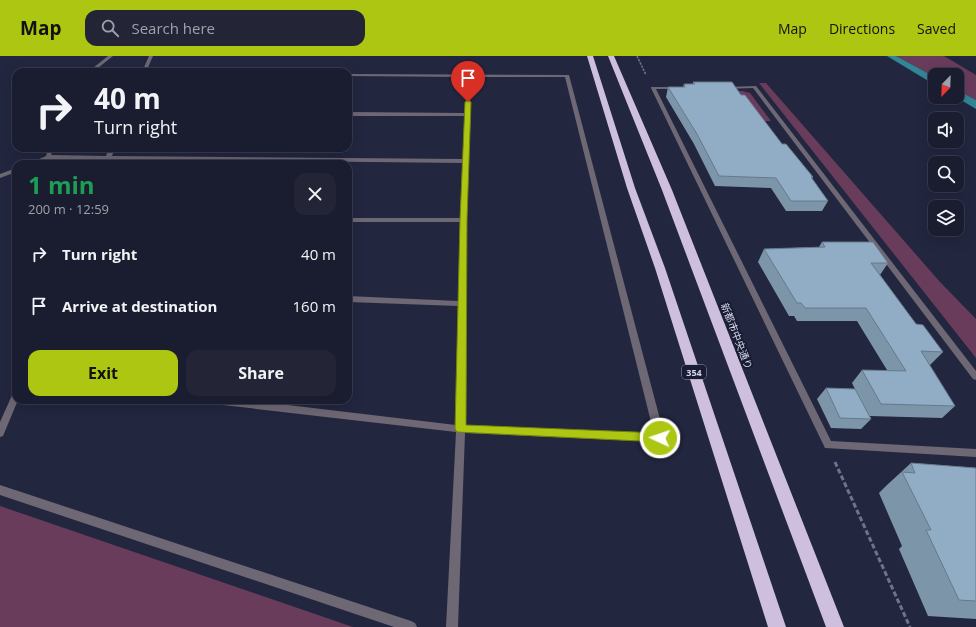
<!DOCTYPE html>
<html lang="en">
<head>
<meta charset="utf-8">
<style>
	body { margin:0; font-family:"Open Sans","Noto Sans JP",sans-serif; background:#232537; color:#f1f3f6; height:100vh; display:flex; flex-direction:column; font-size:15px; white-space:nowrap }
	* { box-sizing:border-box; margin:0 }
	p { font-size:13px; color:#9fa1aa }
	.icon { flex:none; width:22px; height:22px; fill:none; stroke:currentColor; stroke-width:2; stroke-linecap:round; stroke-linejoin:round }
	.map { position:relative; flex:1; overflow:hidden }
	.sheet { position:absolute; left:12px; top:104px; width:340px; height:244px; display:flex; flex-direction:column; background:#1a1c2f; border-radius:12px; box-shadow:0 4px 16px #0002,0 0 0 1px #383a4b }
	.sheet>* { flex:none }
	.guide { position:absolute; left:12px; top:12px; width:340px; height:84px; border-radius:12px; box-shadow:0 4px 16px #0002,0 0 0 1px #383a4b; background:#1a1c2f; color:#f1f3f6; overflow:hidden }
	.needle { width:26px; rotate:203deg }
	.fabs { position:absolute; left:928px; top:12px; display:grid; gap:8px }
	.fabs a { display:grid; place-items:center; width:36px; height:36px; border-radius:8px; background:#1a1c2f; box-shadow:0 4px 16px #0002,0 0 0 1px #383a4b; font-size:20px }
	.pin { position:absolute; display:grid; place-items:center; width:34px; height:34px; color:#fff; margin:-41px -17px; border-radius:50% 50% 50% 0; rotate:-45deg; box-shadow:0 0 4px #0007 }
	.pin .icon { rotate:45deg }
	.me { position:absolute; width:44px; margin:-22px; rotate:273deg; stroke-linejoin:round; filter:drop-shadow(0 0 3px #0008) }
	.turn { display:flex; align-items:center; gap:14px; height:84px; padding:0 16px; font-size:18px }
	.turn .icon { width:52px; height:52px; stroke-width:2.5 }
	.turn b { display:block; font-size:28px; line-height:34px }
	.round { display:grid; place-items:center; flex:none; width:42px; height:42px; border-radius:12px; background:#232537 }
	.headline { display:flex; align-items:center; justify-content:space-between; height:68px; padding:0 16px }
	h1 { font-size:24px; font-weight:700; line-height:30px; color:#1e9e55 }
	.primary-button { display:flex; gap:8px; margin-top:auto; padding:8px 16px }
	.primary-button a { flex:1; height:46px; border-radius:12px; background:#acc611; color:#111; font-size:16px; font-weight:700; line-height:46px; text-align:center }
	.primary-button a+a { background:#232537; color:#f1f3f6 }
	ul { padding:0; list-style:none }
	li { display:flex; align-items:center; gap:12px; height:52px; padding:0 16px }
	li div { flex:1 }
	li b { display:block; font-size:15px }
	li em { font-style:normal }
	header { display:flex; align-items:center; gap:24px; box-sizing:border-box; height:56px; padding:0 20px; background:#acc611; color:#111 }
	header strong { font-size:19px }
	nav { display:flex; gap:22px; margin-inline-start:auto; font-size:14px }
	.search { width:280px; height:36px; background:#232537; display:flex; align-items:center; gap:10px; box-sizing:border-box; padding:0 14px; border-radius:12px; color:#9fa1aa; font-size:15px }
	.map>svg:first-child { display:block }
	.green { fill:#6a3c5c }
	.water { fill:#328697 }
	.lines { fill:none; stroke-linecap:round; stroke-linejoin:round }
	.path-far1 { stroke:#6f7388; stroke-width:1.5; stroke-dasharray:2.5 1; stroke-linecap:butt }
	.path { stroke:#6f7388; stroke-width:3; stroke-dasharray:5 2.5; stroke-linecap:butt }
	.street { fill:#6e6774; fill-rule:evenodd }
	.highway { fill:#cfbfde; fill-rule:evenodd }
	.wall { fill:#7d95a9 }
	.building { fill:#91adc5; stroke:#66798a }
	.route { fill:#acc611; stroke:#70810b }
	.labels { text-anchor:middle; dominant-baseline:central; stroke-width:4; stroke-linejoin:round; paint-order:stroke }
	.shield { fill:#191c34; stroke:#9ca0b3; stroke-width:1 }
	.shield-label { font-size:9px; font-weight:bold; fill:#d4d8e9 }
	.street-label { font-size:10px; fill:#d4d8e9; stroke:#191c34 }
</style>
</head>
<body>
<header>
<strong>Map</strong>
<div class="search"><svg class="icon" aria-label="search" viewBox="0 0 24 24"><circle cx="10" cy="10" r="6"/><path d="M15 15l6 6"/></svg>Search here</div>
<nav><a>Map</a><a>Directions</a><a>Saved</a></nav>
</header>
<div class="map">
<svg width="976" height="571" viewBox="0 0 976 571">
	<rect width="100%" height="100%" fill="#22263f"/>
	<!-- green -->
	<g class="green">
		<path d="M896,0H944L976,19V44L957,34V19H935V21Z"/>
		<path d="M759,27H766L940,226L976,263V302Z"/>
		<path d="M736,35H743L750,37L771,65H756Z"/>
		<path d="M0,450L353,571H0Z"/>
	</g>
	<!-- water -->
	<g class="water">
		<path d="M887,0H896L935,21V29Z"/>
		<path d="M957,34L976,44V53L956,41H957Z"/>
	</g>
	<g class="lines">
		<!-- path-far1 -->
		<path class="path-far1" d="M637,0L646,19"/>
		<!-- path -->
		<path class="path" d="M835,406L910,571"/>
		<!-- street -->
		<g class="street">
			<path d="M108,0H113L93,16H88Z"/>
			<path d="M149,0H153L146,16H142Z"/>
			<path d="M348,18L569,19L665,382L663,385L660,386L465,377L458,571H446L456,376L214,348L211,347L210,344H245L456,369L458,250L348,246V240L458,245L460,166H348V162H460L463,107L111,103L109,108H103L105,103H49L36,108H28L46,100L48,92H54L51,99L106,100L109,92H115L112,100L463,103L465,60H348V56L465,57L467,21L348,20ZM471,21H565L654,378L466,369V164Z"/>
			<path d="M756,30L976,315V324L973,323L753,32L725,33L723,32L725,31Z"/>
			<path d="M651,31H678L680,32L678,33H656L831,385L976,393V401L825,392L651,32Z"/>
			<path d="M16,112V116L0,122V118Z"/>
			<path d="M16,335V344H18L3,380L0,381V366L13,337Z"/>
			<path d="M0,429L411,565L415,567L417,571H394L0,439Z"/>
		</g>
		<!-- highway -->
		<g class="highway">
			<path d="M587,0H593L635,132L665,212L786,571H768L655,212L627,132Z"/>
			<path d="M608,0H614L672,134L844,571H826L662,134Z"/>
		</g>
	</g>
	<!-- wall -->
	<g class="wall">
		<path d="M693,26L741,39L782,88L813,121L812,123L828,145L822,155H786L771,132L715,130L694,88L666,41L668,31H683L684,28H693Z"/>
		<path d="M822,186L888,207L880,219L916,268L943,296L930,309H929L955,350L942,362L870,360L871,363L861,373L831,372L817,343L826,332L855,333L852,327L862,314H887L857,265H797L794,260H789L758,206L764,193L819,191Z"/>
		<path d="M911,407L976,412V563L928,560L899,493L902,490L879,437L887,429Z"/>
	</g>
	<!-- building -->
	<g class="building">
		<path d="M693,26H732L741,39H745L782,88H786L813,121H811L828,145H791L776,122L719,120L697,78L668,31H685L684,28H695Z"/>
		<path d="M822,186H873L888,207H871L916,268L923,269L943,296L921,295L955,350L881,348L862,314L906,315L866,252H805L801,247H797L764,193L825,191Z"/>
		<path d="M826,332L855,333L871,363L840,362Z"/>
		<path d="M911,407L976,412V545L959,544L926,474H931L902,416L915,417Z"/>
	</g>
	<!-- route -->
	<path class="route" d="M468,44L471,46L467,164L466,369L660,377L664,379L665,382L664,385L660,386L457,376L455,373L460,164L465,46Z"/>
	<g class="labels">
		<!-- shield labels -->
		<rect class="shield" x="682" y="309" width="24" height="14" rx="3"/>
		<g class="shield-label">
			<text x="694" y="316">354</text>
		</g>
		<!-- street labels -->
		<g class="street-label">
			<text transform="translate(737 280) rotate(69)">新都市中央通り</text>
		</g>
	</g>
</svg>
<div class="fabs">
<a><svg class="needle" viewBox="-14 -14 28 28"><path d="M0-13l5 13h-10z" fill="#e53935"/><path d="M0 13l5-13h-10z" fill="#9fa1aa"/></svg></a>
<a><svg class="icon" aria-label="sound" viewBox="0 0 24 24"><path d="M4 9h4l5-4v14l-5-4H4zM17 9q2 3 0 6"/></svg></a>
<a><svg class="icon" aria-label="search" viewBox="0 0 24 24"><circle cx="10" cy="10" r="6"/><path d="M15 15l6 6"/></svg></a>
<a><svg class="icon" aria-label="layers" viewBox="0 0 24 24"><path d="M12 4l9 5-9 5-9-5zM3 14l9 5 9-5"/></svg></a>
</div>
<div class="pin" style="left:468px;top:46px;background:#d93025"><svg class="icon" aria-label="arrive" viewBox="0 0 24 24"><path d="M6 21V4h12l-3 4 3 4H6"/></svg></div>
<svg class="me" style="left:660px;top:382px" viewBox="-20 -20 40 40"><circle r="17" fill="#acc611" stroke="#fff" stroke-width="3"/><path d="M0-11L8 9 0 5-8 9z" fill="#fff"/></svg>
<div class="guide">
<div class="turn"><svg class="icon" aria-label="right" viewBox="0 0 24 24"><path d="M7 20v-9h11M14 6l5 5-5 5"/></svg><div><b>40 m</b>Turn right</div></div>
</div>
<section class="sheet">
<div class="headline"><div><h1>1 min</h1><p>200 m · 12:59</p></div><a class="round"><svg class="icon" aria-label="close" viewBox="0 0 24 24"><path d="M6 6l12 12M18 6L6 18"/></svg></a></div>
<ul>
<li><svg class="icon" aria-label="right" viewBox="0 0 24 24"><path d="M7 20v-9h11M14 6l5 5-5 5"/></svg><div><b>Turn right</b></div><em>40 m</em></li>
<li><svg class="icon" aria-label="arrive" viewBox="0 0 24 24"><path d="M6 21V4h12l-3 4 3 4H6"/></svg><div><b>Arrive at destination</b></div><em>160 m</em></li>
</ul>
<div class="primary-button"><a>Exit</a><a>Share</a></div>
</section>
</div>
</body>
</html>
